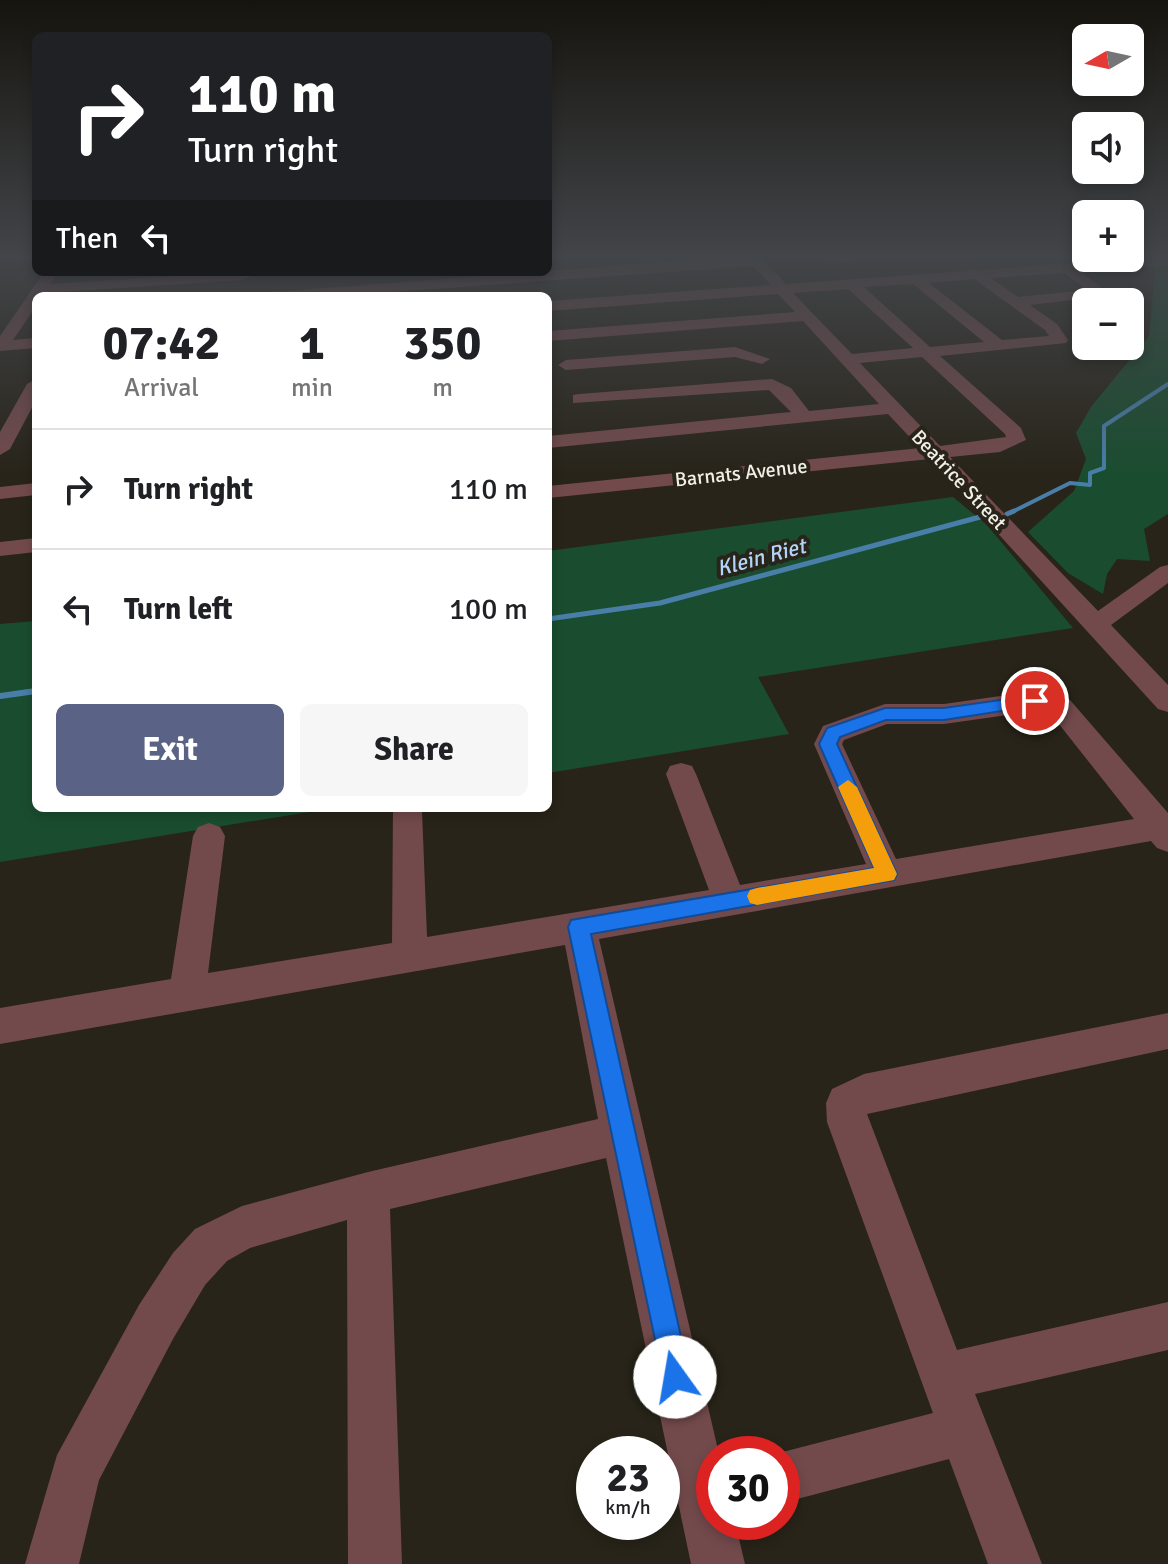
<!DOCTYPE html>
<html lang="en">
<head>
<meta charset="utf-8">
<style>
	body { margin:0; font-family:Signika,sans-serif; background:#f6f6f6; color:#202124; height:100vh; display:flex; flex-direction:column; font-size:30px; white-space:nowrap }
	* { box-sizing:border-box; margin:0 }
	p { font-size:26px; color:#757577 }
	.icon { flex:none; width:44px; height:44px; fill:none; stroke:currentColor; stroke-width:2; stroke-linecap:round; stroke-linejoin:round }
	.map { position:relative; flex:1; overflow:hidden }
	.panel { position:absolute; left:32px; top:292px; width:520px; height:520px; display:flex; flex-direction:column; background:#fff; border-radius:12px; box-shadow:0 4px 12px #0003 }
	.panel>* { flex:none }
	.hud { position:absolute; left:32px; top:32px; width:520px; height:244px; border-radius:12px; box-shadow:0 4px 12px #0003; background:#202124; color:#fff; overflow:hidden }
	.needle { width:52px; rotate:261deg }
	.tools { position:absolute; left:1072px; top:24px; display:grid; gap:16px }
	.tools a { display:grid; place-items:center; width:72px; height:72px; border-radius:12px; background:#fff; box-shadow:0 4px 12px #0003; font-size:40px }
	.speed { position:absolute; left:576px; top:1436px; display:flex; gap:16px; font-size:40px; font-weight:700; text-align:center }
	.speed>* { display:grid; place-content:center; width:104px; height:104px; border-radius:50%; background:#fff; box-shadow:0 4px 12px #0003; line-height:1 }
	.speed small { font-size:20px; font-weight:400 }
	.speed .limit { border:12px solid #d22; background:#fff; color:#111 }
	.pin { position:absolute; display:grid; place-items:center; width:68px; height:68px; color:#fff; margin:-34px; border:4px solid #fff; border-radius:50%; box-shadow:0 2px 8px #0007 }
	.me { position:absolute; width:88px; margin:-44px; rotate:347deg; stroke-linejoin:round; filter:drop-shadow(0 0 6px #0008) }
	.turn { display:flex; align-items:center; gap:28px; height:168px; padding:0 24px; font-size:36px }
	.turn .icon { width:104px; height:104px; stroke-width:2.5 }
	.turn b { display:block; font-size:56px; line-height:68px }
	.then { display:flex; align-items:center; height:76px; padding:0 24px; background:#0003; gap:16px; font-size:30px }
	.eta { display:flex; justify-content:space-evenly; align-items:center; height:136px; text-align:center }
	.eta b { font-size:48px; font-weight:800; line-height:56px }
	.button { display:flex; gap:16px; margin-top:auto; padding:16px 24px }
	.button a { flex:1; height:92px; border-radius:12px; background:#5a6386; color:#fff; font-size:32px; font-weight:800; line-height:92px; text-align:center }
	.button a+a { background:#f6f6f6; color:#202124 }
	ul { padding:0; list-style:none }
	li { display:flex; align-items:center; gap:24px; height:120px; padding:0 24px; border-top:2px solid #e0e0e0 }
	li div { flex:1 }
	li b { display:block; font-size:30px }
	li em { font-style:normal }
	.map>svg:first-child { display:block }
	.green { fill:#1a4d30 }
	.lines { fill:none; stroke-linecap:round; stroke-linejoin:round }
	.stream-far2 { stroke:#487ea8; stroke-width:4 }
	.stream-far1 { stroke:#487ea8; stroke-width:5 }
	.stream { stroke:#487ea8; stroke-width:6 }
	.minor { fill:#734a4c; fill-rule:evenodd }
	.route { fill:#1a73e8; stroke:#114b97; stroke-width:2 }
	.slow { fill:#f59e0b }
	.labels { text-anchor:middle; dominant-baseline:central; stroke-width:8; stroke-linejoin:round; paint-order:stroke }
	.far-street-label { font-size:20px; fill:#f1efe7; stroke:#282419 }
	.far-water-label { font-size:22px; font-style:italic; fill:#b3d4f8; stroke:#282419 }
</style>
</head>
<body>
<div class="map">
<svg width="1168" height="1564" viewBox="0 0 1168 1564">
	<rect width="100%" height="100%" fill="#282419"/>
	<!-- green -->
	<g class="green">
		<path d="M1135,256H1168V514L1144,529L1150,561L1117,559L1107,574L1103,594L1068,573L1028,532L1074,491L1086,459L1076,433L1091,407L1149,336L1155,270Z"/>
		<path d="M953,497L987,525L1073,628L758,677L789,734L548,773V551Z"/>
		<path d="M36,621V808H334L0,862V624Z"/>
	</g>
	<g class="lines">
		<!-- stream-far2 -->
		<path class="stream-far2" d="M1010,513L1070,483L1090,485V473L1104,468V426L1168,384"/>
		<!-- stream-far1 -->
		<g class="stream-far1">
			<path d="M1007,514L1014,511"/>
			<path d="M548,619L660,603L980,517"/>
			<path d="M27,692L36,691"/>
		</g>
		<!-- stream -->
		<path class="stream" d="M0,696L36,691"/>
		<!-- minor -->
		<g class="minor">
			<path d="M745,256H759L786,284L966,271L973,268L980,270L1168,257V265L1081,272L1105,290V296L1030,305L1057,324L1068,340L1066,343L940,356L1021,428L1026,440L1000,452L950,457L1098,611L1160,567L1168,565V583L1111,625L1168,685V712L1158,709L930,459L548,498V486L920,448L888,414L548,448V436L791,412L769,390L573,403V395L579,394L772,379L791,388L809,411L879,404L803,321L548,341V331L795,312L778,294L548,311V301L771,285L753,266L334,296H265L272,292ZM1064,273L1087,290L1018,297L991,278ZM974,279L1045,330L1049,336L1002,340L929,283ZM913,284L984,342L930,347L864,287ZM848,289L913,348L852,354L793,293ZM922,357L1005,434L1006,437L940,446L860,363Z"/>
			<path d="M819,256H860C851,263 828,263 819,256Z"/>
			<path d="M44,272L57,274L50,284L240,272L251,276L244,280L44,293L36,296V306L13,340L36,338V348L0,351V336Z"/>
			<path d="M735,347L770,359L762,364L735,357L566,370L558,365L566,360Z"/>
			<path d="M36,379V400L10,449L0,455V432L27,384Z"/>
			<path d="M36,483V495L0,499V487Z"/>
			<path d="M36,538V552L0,556V542Z"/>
			<path d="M1035,691L1070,700L1168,813V852L1157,848L1151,841L599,939L719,1454H714V1522H735L745,1564H691L606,1158L390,1209L402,1564H348L347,1220L250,1248L227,1261L205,1285L173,1339L99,1480L79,1564H25L57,1455L139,1305L173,1253L195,1229L242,1206L368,1172L598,1119L565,945L0,1044V1008L171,979L193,836L198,827L209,823L220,827L225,836L208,973L392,943L393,808H421L422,811L427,937L709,890L666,774L670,766L681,763L692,766L696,774L740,885L866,864L814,744L823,726L885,704H944ZM1035,711L1051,714L1134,819L896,859L842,744L844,740L887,724H944Z"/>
			<path d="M1168,1013V1049L867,1114L957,1350L1168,1302V1350L975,1394L1042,1564H988L949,1459L782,1503V1454H775L933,1413L827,1122L826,1103L832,1089L864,1074Z"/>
		</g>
	</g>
	<!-- sky -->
	<linearGradient id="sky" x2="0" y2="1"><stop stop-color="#16140e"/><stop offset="0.54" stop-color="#424549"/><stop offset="1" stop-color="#424549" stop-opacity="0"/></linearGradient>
	<rect width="1168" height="475" fill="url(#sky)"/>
	<!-- route -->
	<path class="route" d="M1035,695L1044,701L1041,705L944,720H886L840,737L837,744L897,874L894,880L591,934L690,1377L686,1387L675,1392L665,1387L568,927L571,920L874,868L819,744L827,728L885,708H944Z"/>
	<!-- slow -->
	<path class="slow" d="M848,780L857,787L897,874L894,880L757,905L750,903L747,896L750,890L757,888L874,868L838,787Z"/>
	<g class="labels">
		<!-- far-street labels -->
		<g class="far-street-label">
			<text transform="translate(741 473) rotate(-6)">Barnats Avenue</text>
			<text transform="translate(959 480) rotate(47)">Beatrice Street</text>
		</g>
		<!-- far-water labels -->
		<g class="far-water-label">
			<text transform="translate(761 557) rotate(-15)">Klein Riet</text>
		</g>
	</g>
</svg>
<div class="tools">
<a><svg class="needle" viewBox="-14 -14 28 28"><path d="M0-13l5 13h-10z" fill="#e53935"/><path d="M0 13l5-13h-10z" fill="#757577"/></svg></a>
<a><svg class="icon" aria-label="sound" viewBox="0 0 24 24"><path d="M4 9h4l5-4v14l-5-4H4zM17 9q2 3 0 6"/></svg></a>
<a>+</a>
<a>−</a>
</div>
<div class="speed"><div>23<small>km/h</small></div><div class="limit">30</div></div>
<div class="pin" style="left:1035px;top:701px;background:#d93025"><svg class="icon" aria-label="arrive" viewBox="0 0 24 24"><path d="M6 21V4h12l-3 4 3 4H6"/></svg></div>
<svg class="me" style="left:675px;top:1377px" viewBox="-20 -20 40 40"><circle r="19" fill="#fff"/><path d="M0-13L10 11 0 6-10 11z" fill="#1a73e8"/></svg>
<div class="hud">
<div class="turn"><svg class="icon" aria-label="right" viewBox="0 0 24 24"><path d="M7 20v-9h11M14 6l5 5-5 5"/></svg><div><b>110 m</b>Turn right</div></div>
<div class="then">Then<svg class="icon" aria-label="left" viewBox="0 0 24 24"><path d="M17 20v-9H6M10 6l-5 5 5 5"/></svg></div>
</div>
<section class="panel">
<div class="eta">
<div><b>07:42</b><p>Arrival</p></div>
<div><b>1</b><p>min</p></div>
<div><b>350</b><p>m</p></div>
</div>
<ul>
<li><svg class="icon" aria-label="right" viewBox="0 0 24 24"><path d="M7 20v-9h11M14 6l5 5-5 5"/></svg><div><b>Turn right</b></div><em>110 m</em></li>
<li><svg class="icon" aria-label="left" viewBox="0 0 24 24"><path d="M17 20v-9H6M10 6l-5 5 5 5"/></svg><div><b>Turn left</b></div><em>100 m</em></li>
</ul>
<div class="button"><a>Exit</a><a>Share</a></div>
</section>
</div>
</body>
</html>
